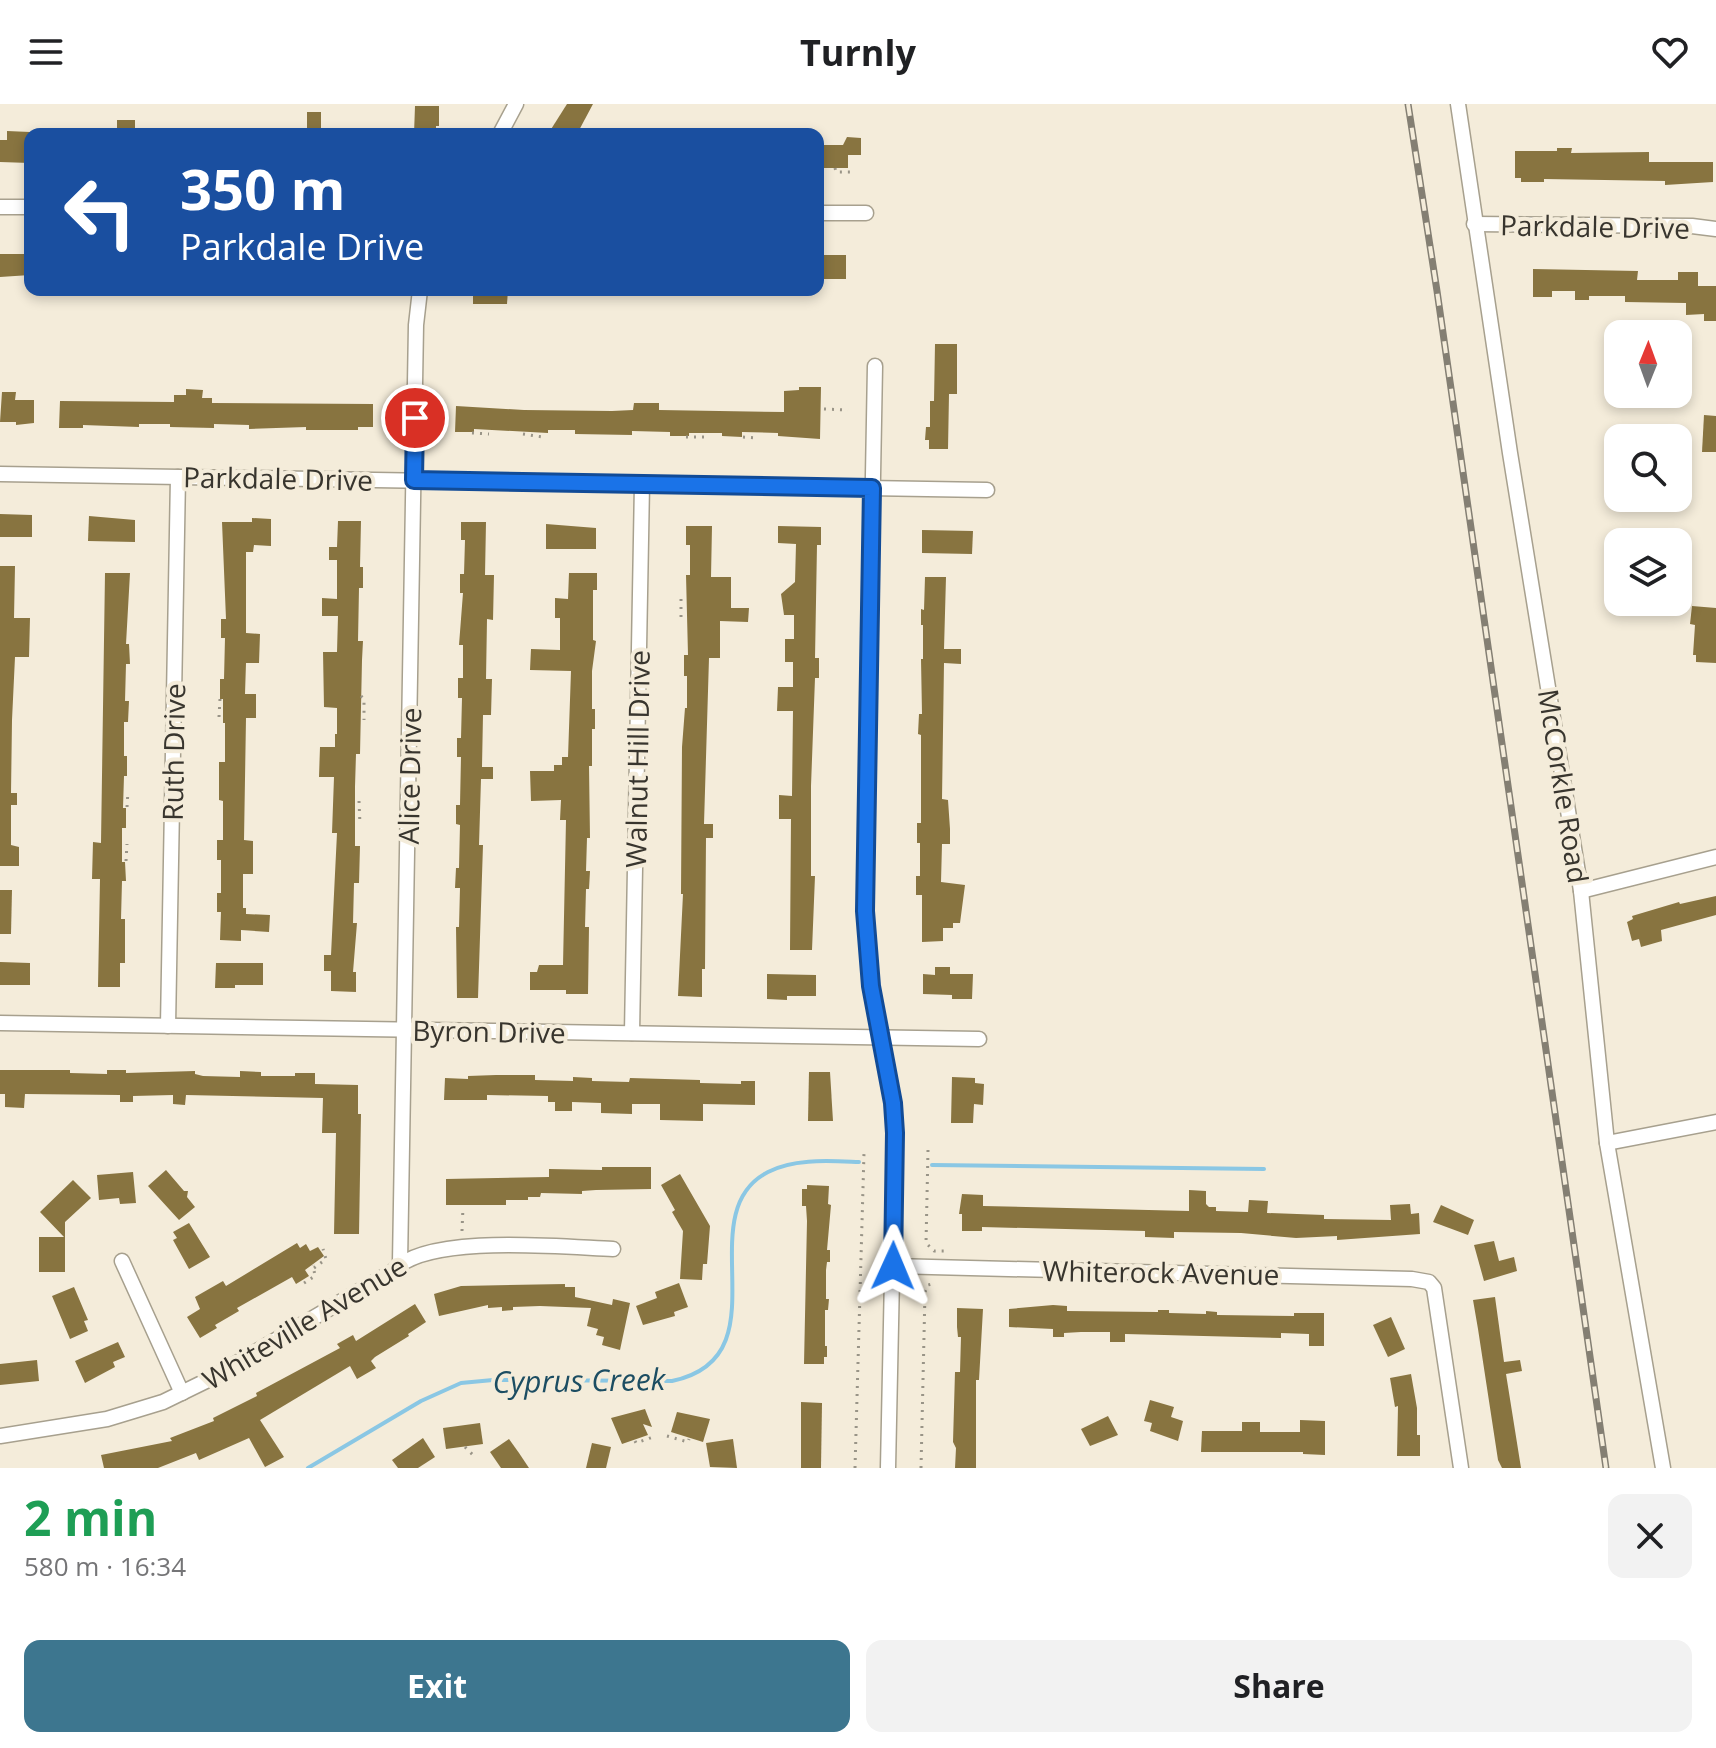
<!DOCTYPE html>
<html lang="en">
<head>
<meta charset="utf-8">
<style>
	body { margin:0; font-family:"Open Sans",sans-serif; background:#f2f2f2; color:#202124; height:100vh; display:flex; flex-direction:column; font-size:30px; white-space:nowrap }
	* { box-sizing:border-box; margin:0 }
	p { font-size:26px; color:#757577 }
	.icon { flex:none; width:44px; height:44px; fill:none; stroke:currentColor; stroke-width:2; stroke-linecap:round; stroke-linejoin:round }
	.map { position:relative; height:1364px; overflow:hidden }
	.drawer { display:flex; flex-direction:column; background:#fff; flex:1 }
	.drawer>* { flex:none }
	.hud { position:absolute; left:24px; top:24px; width:800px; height:168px; border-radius:16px; box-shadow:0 4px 12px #0003; background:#1a4fa0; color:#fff; overflow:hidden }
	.needle { width:52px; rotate:1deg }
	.controls { position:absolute; left:1604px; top:216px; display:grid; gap:16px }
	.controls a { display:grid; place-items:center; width:88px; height:88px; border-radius:16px; background:#fff; box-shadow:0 4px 12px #0003; font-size:40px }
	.pin { position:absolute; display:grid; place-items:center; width:68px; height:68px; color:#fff; margin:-34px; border:4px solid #fff; border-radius:50%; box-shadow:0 2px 8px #0007 }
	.me { position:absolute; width:88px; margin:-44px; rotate:1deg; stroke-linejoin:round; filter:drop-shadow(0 0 6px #0008) }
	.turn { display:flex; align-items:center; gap:28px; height:168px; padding:0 24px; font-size:36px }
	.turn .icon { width:104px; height:104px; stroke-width:2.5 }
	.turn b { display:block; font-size:56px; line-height:68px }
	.round { display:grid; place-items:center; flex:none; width:84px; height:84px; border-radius:16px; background:#f2f2f2 }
	.headline { display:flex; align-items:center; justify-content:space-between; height:136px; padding:0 24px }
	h1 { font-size:48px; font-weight:700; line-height:60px; color:#1e9e55 }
	.action { display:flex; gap:16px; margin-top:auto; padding:16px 24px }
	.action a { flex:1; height:92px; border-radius:16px; background:#3d768f; color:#fff; font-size:32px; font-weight:700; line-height:92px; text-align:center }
	.action a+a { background:#f2f2f2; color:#202124 }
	header { display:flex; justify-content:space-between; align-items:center; height:104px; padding:0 24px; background:#fff; font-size:36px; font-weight:700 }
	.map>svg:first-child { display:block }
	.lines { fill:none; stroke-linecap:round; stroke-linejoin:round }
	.stream { stroke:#8ac7e4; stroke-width:4 }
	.building { fill:#887440 }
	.minor-casing { stroke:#a7a08e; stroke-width:17 }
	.path { stroke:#999487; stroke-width:3; stroke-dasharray:2 6; stroke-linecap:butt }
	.minor { stroke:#fff; stroke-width:14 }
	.rail-casing { stroke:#847f73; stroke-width:7 }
	.rail { stroke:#f4ecda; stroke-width:4; stroke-dasharray:12; stroke-linecap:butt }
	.route-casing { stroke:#114b97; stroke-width:20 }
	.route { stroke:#1a73e8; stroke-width:14 }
	.labels { text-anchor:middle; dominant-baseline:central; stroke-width:8; stroke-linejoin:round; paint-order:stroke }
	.street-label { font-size:28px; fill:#38352e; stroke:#f4ecda }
	.water-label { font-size:30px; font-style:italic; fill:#1c4d62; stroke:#f4ecda }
</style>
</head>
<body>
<header><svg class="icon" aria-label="menu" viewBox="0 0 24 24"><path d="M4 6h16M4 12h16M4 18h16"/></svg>Turnly<svg class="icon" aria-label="heart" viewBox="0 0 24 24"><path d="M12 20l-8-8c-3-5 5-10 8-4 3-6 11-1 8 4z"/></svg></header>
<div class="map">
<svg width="1716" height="1364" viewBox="0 0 1716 1364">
	<rect width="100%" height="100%" fill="#f4ecda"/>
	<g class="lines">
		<!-- stream -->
		<g class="stream">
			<path d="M932,1061L1264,1065"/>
			<path d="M308,1364L421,1297L461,1279L493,1276L672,1277C787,1253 686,1110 768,1068C794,1054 831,1057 859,1058"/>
		</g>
	</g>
	<!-- building -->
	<g class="building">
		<path d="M567,0H593L577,30H548Z"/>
		<path d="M415,2H439V22H436V30H414Z"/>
		<rect x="307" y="8" width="14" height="22"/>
		<rect x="117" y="16" width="18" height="14"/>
		<path d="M7,27L30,28V59L0,58V36H7Z"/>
		<path d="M847,33L861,34V51H848V64H822L823,41H843Z"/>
		<path d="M1557,44H1572L1571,49L1649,48V58H1713V78L1665,81V77L1544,75V78H1521V74H1515V47H1557Z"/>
		<path d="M0,150H30V171L0,173Z"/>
		<rect x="818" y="151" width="28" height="24"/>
		<path d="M1533,165L1638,167L1637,176H1678V168H1698V182H1716V217H1704V210L1686,211V199L1625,198V192H1589V196H1575V187H1552V193H1533Z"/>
		<path d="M473,186H508L507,200H473Z"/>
		<path d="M935,240H957V290H949L948,345H929V336H925L926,323H930V297H934Z"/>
		<path d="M799,283H821L820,335L778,332V329L742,328V333L722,332V329H689V332H670V328L632,327V331L575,330V326H548V329L474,325V328H455L456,302L524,306L612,307L633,306L634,299H659V306L784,308V287L799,286Z"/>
		<path d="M186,285L203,286L202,294H212V299L373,300V323H358V326H306V323L249,325V321L214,320V324L170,323V320H139V323L83,321V324H59L60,297L174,298V291H186Z"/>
		<path d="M2,288H16L15,296H34V319L16,321V318H0Z"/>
		<path d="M1704,311L1716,312V348H1702Z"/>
		<path d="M0,410L32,411V433H0Z"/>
		<path d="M89,412L135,416V438L88,437Z"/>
		<path d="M252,414L271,415V442L254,441L253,448H246V529L260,530L259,559H246L245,590H256V614H246L244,736L253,737V770H243V804H246V810L270,811L269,828L241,826V837L220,836L221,808H217V789H221V756H217V736H223V697L219,696V658H225V619H223V595H220V575H224L225,534H221V515H226L222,418H252Z"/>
		<path d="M338,417H361L360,463H363V484H359L358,537H363L362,556L360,650H356L355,683V742H360L359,779H354L353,819H357L353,868H356V888L331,887V867H324V851H331L337,729H332L334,673H319L320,643H335V630H337V604L324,603L323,548H337L338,512H322V494L337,495V456H329V443H337Z"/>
		<path d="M461,418H486L485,471H494L493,516L487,515L486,575H492L491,611H483L482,663H493V675H481L479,741H483L478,894H457L456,823H459L460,784H455L456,764H459L460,721L456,720V701H460L461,653H457V634H461L462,594H458V574H463V541H459L463,489H460V470H464L465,436H461Z"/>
		<path d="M546,420L596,424V445H546Z"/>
		<path d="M686,422H712L711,473H731V504H749L748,518L720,517V554H709L704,720H713V734H706L705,865H702V893L678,892L683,790H681L682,643L685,604H687V572H684V551H688L686,471H690V441H686Z"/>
		<path d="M778,422L821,423V441H817L815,554H819V574H815L811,682V772H815L812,846H790L791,715H779V691L792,692L793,607H777L778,583H793V558H785V535H794V511H784L781,490L795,478L796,440L778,439Z"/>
		<path d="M922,426L973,427L972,450L922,449Z"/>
		<path d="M0,462H15L14,514H30L29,553H15L12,616L11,689H17V701H11V741L19,743V762H0Z"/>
		<path d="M105,469H130L126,540H129L130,560H126L125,597H129L128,618H124V652H127V672H124L123,704H126V724H122V758H125L126,777H122L121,815H125V859H120V883H98L100,775H92L93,738L101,739Z"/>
		<path d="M569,469H597V486H593V536L596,537L592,567V605H595V625H592V662H589L590,734H587L586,767H590L589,785H586L585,823H589L588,890H566V886H530V868H537L539,861H563L566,716H560L561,696L531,697L530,667H554V661H562V653H568L571,567L530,566L531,545L560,546V514H555V494L568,495Z"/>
		<path d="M925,473H946L944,545H961V560L944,559L942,695L948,696L950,725V740H942L941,778L965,781L960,819H953V824H943V837L922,838V791H916V772H920V739H917V719H921V631L918,630L919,610H922L921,555H923V521H921V505L924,506Z"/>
		<path d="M1692,502L1716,504V559L1696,558V551H1693L1695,521L1690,520Z"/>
		<path d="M0,786H12L11,830H0Z"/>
		<path d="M1716,792V811L1661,826L1662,837L1641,843L1639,835L1632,837L1627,818L1633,815L1632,812L1679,798L1680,800Z"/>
		<path d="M0,858L30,859V881H0Z"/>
		<path d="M216,859H263V881H235V884H215Z"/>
		<path d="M935,863H950V870H973L972,895H952V891L923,890V870L935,871Z"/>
		<path d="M767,870L816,871V892H787V896L767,895Z"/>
		<path d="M0,966H70V969L107,970V966H126V969L195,967V970L203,972L240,973V967L261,968V972H295V969H315V980L358,981V1010H361L359,1130H334L336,1029H322L323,994L186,991L185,1001L173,1000V991L133,992V998H120V991L25,990L24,1004L5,1003V990H0Z"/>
		<path d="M809,968H830L833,1017H808Z"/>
		<path d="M496,971H535V976L573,977V973L592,974V977L629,978L630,974L700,976V979L741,980V977H755V1001L703,1000V1017L660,1016V1000H632V1010L601,1009V999L572,998V1007H555V998H548V992L487,991V996H444L445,974L468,975V972Z"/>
		<path d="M952,973L975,974V979L984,980L983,1001L974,1000L973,1019H951Z"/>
		<path d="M602,1063H651V1085L596,1086L582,1087V1090L541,1089L540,1093H528V1096H506V1101H446V1075L549,1073V1065L602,1066Z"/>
		<path d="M166,1066L184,1087H188L187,1093L195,1103L179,1116L148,1082Z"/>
		<path d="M133,1068L136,1099L120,1100L119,1094L99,1096L97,1071Z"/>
		<path d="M680,1070L710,1122L707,1160H703L702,1176L680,1175L683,1127L672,1108L675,1106L661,1081Z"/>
		<path d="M73,1076L91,1094L65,1118V1168H39V1133H64L40,1108Z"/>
		<path d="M807,1081L829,1082L828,1100L831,1101L827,1146H830V1158H827L826,1166V1195H829L828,1206H825V1242H827V1253H824V1260H804L807,1117L806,1102H802V1085H807Z"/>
		<path d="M1189,1086L1206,1087V1100L1209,1103H1216V1107L1248,1108L1249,1096L1268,1097L1267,1109L1324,1111V1115L1391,1116L1390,1101L1410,1100L1411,1110L1419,1109L1420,1130L1337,1136V1132L1296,1134L1241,1129L1174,1128V1134L1145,1133V1127L982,1123V1127H962V1110H959L962,1090L983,1091V1102L1189,1107Z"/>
		<path d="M1441,1101L1474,1116L1468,1131L1433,1118Z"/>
		<path d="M189,1119L210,1153L189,1165L173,1136L177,1134L173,1128Z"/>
		<path d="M1494,1137L1499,1157L1514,1153L1517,1167L1484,1177L1474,1141Z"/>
		<path d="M297,1139L300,1144L306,1140L310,1147L318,1143L324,1152L305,1166L309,1172L296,1180L292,1173L237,1204L239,1207L215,1221L217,1224L200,1234L187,1213L200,1205L195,1193L223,1177L226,1182Z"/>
		<path d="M679,1179L688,1203L674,1208L675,1212L643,1221L636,1202L657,1194L655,1188Z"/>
		<path d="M565,1180V1183H575V1193L612,1201L613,1195L630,1199L620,1246L602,1241L604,1233L596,1231L598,1225L587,1222L591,1204L540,1202L513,1203V1206L502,1207V1203L488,1204V1201L439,1212L434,1190L461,1182Z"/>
		<path d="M74,1183L88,1216L84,1217L88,1227L70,1235L52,1192Z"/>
		<path d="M1495,1193L1504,1258L1520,1256L1522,1267L1506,1270L1521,1364H1502L1498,1356L1478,1225L1473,1196Z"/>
		<path d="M415,1200L426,1218L408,1230L409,1232L375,1253L371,1257L376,1264L357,1275L350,1262L260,1316L284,1353L265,1363L249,1334L199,1356L196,1349L158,1364H104L101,1351L172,1337L170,1334L214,1317L213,1314L257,1292L256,1289L340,1244L337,1240L353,1231L356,1237Z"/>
		<path d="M1053,1201L1067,1202V1207L1158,1208V1206H1169V1209L1206,1210V1207L1217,1208V1211L1294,1212V1209H1324V1242H1309V1230L1281,1229V1234L1125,1230V1238H1110V1228H1081L1064,1229V1233H1053V1225L1009,1223V1205Z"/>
		<path d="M957,1204L983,1205L979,1276H976V1364H955L956,1344L953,1338L955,1268H960L961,1233H958L957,1223Z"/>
		<path d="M1391,1213L1405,1245L1388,1253L1373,1221Z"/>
		<path d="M118,1238L125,1253L113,1258L115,1263L85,1279L75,1257Z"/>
		<path d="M37,1256L39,1277L0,1281V1260Z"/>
		<path d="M1411,1270L1417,1304V1331H1420V1352H1397L1398,1302L1395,1303L1390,1274Z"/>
		<path d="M1150,1296L1174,1303L1171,1313L1183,1317L1178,1337L1150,1327L1152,1319L1144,1317Z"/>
		<path d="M801,1298L822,1299L821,1364H801Z"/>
		<path d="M645,1305L652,1323L643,1320L648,1331L622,1340L611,1314Z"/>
		<path d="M677,1308L710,1315L703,1338L671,1328Z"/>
		<path d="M1108,1312L1118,1331L1090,1342L1081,1325Z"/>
		<path d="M1300,1316L1325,1317V1351L1303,1350V1348H1201L1202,1327H1242V1318H1260V1328H1300Z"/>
		<path d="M480,1319L483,1340L446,1345L443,1324Z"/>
		<path d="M423,1334L435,1353L418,1364H398L392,1356Z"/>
		<path d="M509,1335L519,1349L529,1364H501L490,1348Z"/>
		<path d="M733,1335L737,1364L710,1363L706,1339Z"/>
		<path d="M592,1339L611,1343L606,1364H586Z"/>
	</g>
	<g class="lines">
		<defs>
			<g id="minor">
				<path d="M1458,0L1510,349L1581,787L1607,1039L1663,1364"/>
				<path d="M500,30L516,0"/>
				<path d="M0,103H30"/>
				<path d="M818,109H866"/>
				<path d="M1474,120L1692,122L1716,125"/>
				<path d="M875,262L865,807L871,882L893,999L895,1029L888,1364"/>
				<path d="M0,370L987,386"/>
				<path d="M1581,787L1716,753"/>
				<path d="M0,919L979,935"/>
				<path d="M168,922L178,373"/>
				<path d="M632,929L642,380"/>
				<path d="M1607,1039L1716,1018"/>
				<path d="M122,1157L182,1289"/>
				<path d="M400,1159L416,221L420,186"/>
				<path d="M893,1162L1412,1175L1429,1178L1434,1184L1461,1364"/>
				<path d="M0,1332L107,1315L163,1298L208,1276L393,1167C426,1129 563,1143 613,1145"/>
			</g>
		</defs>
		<!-- minor casing -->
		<use href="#minor" class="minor-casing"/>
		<!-- path -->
		<g class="path">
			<path d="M835,64L836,68H855"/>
			<path d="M824,305L848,306"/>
			<path d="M472,329L489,330"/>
			<path d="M523,330L543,333"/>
			<path d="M686,333H705"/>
			<path d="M743,333L758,334"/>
			<path d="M681,513V493L684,491"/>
			<path d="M361,592L364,595V616"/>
			<path d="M219,613L220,595"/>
			<path d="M359,697L360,721"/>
			<path d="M127,703L128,687"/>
			<path d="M126,757L127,740"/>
			<path d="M928,1046L926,1139L934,1147H945"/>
			<path d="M462,1127L463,1103"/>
			<path d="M314,1164L326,1155L323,1145"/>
			<path d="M304,1179L315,1172L313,1161"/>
			<path d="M667,1332L688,1338L689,1335"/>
			<path d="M635,1337L636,1339L656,1332"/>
			<path d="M465,1343L475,1353"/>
			<path d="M855,1364L864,1049"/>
			<path d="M921,1364L925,1188L928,1181L936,1179"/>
		</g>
		<!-- minor -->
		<use href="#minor" class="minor"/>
		<defs>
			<path id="rail" d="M1408,0L1437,187L1606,1364"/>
		</defs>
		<!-- rail casing -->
		<use href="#rail" class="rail-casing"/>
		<!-- rail -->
		<use href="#rail" class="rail"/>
	</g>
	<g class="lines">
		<defs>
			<path id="route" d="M415,314L414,376L872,384L865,807L871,882L893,999L895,1029L893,1162"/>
		</defs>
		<!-- route casing -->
		<use href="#route" class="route-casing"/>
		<!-- route -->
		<use href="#route" class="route"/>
	</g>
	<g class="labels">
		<!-- street labels -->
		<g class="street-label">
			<text transform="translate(1595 122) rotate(1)">Parkdale Drive</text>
			<text transform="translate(278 374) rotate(1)">Parkdale Drive</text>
			<text transform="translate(173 648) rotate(-89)">Ruth Drive</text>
			<text transform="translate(637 655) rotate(-89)">Walnut Hill Drive</text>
			<text transform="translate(409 672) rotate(-89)">Alice Drive</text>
			<text transform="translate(1564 682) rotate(81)">McCorkle Road</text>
			<text transform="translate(489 927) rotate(1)">Byron Drive</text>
			<text transform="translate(1161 1168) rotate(1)">Whiterock Avenue</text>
			<text transform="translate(304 1218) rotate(-31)">Whiteville Avenue</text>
		</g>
		<!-- water labels -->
		<g class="water-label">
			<text transform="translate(579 1276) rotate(-1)">Cyprus Creek</text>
		</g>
	</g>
</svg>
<div class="controls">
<a><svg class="needle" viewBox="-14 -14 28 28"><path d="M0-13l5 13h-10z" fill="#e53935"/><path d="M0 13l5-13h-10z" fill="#757577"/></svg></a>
<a><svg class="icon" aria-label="search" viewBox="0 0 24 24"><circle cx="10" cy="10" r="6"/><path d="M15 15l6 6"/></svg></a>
<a><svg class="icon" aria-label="layers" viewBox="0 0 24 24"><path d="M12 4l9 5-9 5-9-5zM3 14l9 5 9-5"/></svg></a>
</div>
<div class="pin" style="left:415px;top:314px;background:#d93025"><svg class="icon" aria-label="arrive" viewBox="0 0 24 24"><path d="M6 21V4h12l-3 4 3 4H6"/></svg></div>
<svg class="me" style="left:893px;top:1162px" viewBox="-20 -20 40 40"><path d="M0-17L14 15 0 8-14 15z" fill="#1a73e8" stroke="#fff" stroke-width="4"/></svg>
<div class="hud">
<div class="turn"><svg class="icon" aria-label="left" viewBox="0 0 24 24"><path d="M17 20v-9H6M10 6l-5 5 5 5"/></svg><div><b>350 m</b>Parkdale Drive</div></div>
</div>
</div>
<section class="drawer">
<div class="headline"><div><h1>2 min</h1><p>580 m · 16:34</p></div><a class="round"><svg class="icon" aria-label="close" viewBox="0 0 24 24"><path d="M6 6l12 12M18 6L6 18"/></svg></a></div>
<div class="action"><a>Exit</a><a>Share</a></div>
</section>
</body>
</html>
